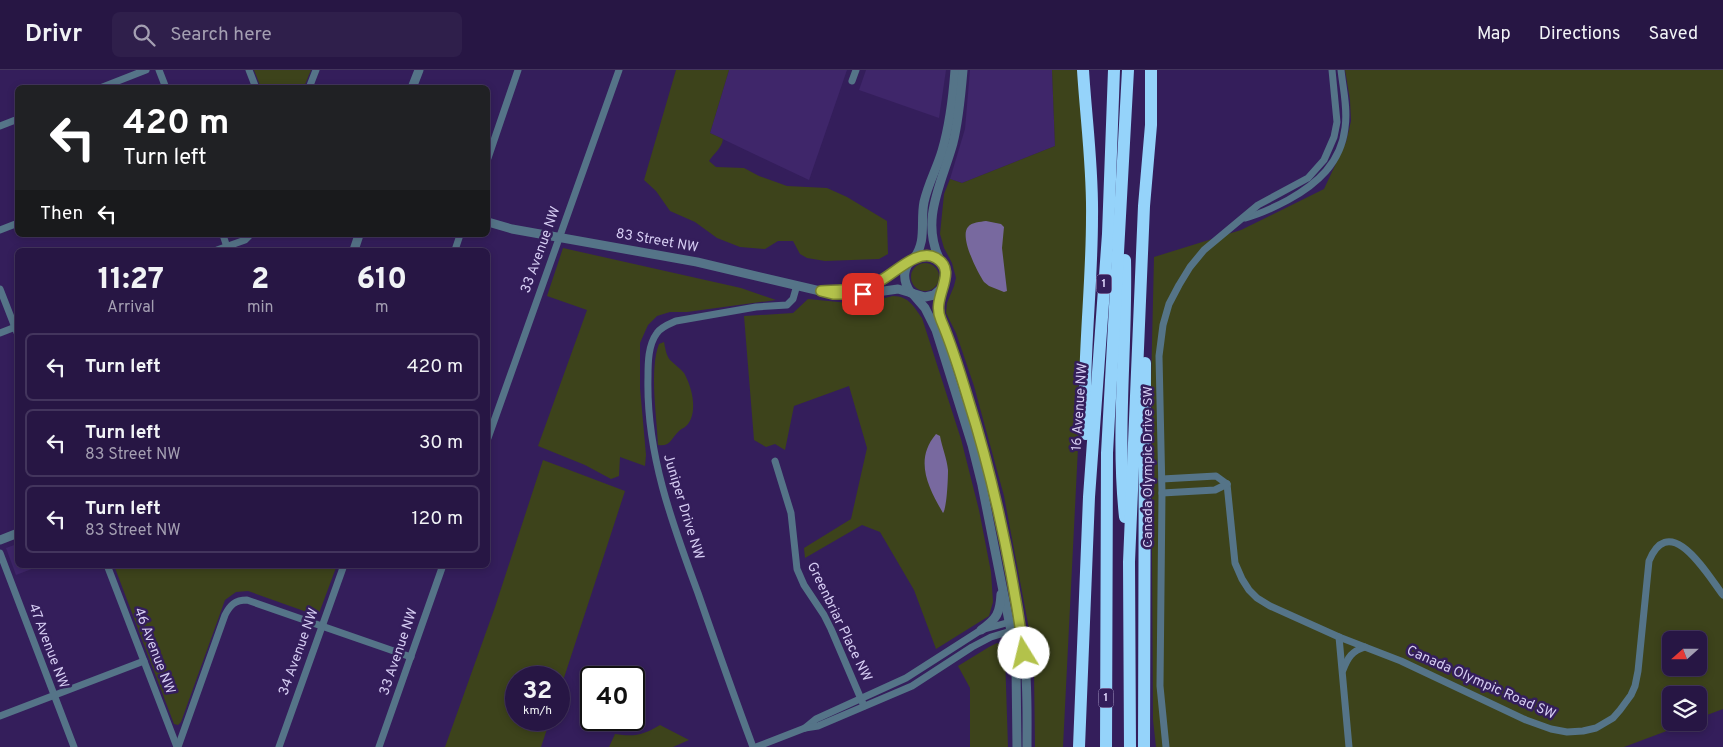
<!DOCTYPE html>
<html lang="en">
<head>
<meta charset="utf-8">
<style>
	body { margin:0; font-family:Overpass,sans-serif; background:#2f1f4b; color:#f1f3f6; height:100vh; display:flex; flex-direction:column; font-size:19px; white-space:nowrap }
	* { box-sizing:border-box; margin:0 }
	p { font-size:16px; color:#a49fb2 }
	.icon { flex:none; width:28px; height:28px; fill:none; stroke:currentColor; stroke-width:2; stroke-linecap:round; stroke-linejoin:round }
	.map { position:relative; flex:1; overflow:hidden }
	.sheet { position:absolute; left:15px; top:178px; width:475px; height:320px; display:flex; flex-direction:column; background:#271644; border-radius:8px; box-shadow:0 2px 8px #0003,0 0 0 1px #43355d }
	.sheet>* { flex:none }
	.guide { position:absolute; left:15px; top:15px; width:475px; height:152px; border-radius:8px; box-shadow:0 2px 8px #0003,0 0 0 1px #43355d; background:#202124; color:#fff; overflow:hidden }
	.needle { width:32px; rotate:249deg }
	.controls { position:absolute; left:1662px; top:561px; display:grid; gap:10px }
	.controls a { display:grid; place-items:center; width:45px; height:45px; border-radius:8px; background:#271644; box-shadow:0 2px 8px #0003,0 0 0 1px #43355d; font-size:25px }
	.speed { position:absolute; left:505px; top:596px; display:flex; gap:10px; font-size:25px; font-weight:700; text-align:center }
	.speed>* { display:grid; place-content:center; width:65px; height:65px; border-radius:50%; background:#271644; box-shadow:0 2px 8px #0003,0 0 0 1px #43355d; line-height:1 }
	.speed small { font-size:12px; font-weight:400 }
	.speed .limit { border:2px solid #111; border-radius:8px; background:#fff; color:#111 }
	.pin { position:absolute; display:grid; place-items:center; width:42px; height:42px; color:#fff; margin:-21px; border-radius:10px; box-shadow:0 2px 8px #0006 }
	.me { position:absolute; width:55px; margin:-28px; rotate:351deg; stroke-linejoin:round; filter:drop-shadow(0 0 4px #0008) }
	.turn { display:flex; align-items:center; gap:18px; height:105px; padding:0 25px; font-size:22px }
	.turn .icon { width:65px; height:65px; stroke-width:2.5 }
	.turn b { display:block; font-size:35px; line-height:42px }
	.then { display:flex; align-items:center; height:48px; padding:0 25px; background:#0003; gap:10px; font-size:19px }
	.eta { display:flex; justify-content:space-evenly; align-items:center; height:85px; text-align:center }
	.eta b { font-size:30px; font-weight:800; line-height:35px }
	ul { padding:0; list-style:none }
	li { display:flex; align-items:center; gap:15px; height:68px; margin:0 10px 8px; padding:0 15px; border:2px solid #43355d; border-radius:8px }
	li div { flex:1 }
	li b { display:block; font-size:19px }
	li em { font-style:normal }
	header { display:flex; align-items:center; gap:30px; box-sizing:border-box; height:70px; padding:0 25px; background:#271644; border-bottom:1px solid #43355d }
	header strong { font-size:24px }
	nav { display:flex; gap:28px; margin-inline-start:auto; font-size:18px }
	.search { width:350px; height:45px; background:#2f1f4b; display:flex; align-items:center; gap:12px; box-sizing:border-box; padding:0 18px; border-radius:8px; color:#a49fb2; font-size:19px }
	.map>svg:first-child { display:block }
	.built { fill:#3f266a }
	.green { fill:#3d431b; fill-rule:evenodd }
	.water { fill:#78699f }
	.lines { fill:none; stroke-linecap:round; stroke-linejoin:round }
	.minor { stroke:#557488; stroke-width:7 }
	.tertiary { stroke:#557488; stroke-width:9 }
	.motorway { stroke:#95d3fa; stroke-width:12 }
	.route-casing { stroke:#747e31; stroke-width:12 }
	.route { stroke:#b3c24b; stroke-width:9 }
	.labels { text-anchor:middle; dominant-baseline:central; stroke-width:5; stroke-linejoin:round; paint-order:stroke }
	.shield { fill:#341e5b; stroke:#a598c5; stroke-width:1 }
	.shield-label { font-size:12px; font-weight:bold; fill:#d5ccf2 }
	.street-label { font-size:14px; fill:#d5ccf2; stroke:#341e5b }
</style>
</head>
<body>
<header>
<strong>Drivr</strong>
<div class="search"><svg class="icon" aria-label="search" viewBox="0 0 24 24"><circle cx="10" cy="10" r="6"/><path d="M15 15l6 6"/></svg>Search here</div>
<nav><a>Map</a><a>Directions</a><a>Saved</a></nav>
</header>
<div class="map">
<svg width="1723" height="677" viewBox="0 0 1723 677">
	<rect width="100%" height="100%" fill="#341e5b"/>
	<!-- built -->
	<g class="built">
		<path d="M729,0H847L809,110L710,63Z"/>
		<path d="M866,0H946L939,48L859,20Z"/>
		<path d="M970,0H1052L1055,76L962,113L950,109L965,59Z"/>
		<path d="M17,474L18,495H42L16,505L6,478Z"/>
	</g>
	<!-- green -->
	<g class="green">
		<path d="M254,0H311L304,17L261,18Z"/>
		<path d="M676,0H729L710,63L723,69C722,78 714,83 709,91L716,97L744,98L759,106L787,116L827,118L847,127L887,151L888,184L879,189L825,191L807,188L800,184L793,171H778L765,179L740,177L717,168L695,152L670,141L656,121L644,110Z"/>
		<path d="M1052,0H1080L1088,142L1086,218L1063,677H1035L1034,601L1032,575L1004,426L974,316L956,263L946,243L947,233L954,216L956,208L952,193L944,178L940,164L944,124L950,109L962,113L1055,76Z"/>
		<path d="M1345,0H1723V639L1699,648V625H1671V652L1688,653L1624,677H1156L1153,650L1151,316L1154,187L1241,160L1324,119L1346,72L1351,51L1350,30ZM1671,570H1699V598H1671Z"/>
		<path d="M563,178L741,218L776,230L687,242H670L657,246L648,255L640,273V318L646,385L645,396L620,387L619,406L611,409L585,395L538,376L587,240L547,226Z"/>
		<circle cx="925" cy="207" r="14"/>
		<path d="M893,226C909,226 914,237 922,248L961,369L979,440L991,502L993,532L989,546L936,579L914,520L880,462L862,455L805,488L804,478L851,449L867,378L849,316L794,336L785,380L775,374L766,377L754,370L744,246L793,243L808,229L859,234Z"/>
		<path d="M664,272C665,277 666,285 670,290C674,294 680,298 684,303C692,317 698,341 688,354C685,358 682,358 679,361C671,368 671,377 658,375C657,346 649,300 659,274Z"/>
		<path d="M543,390L625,421L559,623V608H516V650H550L541,677H445L495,537Z"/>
		<path d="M123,495H337L318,546L248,521L236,522L225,530L181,652L178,655L174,654L115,498Z"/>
		<path d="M997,573L1002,575L1005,585L1008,677H970V618L958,596L989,577Z"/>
		<path d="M660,655L689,670L673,677H609L615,664C635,667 643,665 660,655Z"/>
	</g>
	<!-- water -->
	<g class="water">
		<path d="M986,151L1001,154L1004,157L1002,178L1007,221L1004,222L989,216L984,212C978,203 959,167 968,157C972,152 980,152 986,151Z"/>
		<path d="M936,364L940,366C942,377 947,389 948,400C948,409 947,438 943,443C928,417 914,390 936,364Z"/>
	</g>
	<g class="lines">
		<!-- minor -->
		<g class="minor">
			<path d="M159,0L166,18"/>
			<path d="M249,0L256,18"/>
			<path d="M852,11L856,0"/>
			<path d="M100,18L146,0"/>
			<path d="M309,18L316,0"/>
			<path d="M0,56L18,49"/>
			<path d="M488,88L518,0"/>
			<path d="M1245,148C1261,144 1273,138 1288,130C1317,114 1341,93 1345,58C1348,39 1343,19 1341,0"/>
			<path d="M0,160L18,153"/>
			<path d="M223,165L228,180"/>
			<path d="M217,180L245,170L250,165"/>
			<path d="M455,180L460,165"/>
			<path d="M0,219L18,265"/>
			<path d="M0,263L18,256"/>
			<path d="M488,368L619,0"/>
			<path d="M775,391L791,443L797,499L804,515L824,545L831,559L864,636"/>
			<path d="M1162,409L1216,406L1227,414"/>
			<path d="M1227,414L1235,493L1242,509L1249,520L1257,528L1270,536L1339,567L1401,591L1526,650L1551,659L1567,662L1583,661L1596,658L1613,648L1620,640L1631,625L1635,616L1638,601L1649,491C1670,440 1707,504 1723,525"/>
			<path d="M1162,423L1215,420L1227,414"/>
			<path d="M0,483L74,677"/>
			<path d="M107,495L177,677"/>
			<path d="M1339,567L1349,677"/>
			<path d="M1343,600C1348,587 1352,581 1365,577"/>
			<path d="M0,646L144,591"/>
			<path d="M805,658L816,649L906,608L981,560L1010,552L1014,553"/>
			<path d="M178,677L225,545C230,535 235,530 247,530L411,587"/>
			<path d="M279,677L344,495"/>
			<path d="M379,677L443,495"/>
			<path d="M753,677C734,626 716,575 698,523C672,453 646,383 648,307C648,293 648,275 657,263C661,257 669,254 676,251L756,237L787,235L793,229L797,215"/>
			<path d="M756,677L805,658L818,656L912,616L972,577L991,567L1011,561L1020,555"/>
			<path d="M1166,677L1160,616L1162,423L1159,286L1163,255L1169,234L1179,215L1190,197L1204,180L1258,135L1308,108L1324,90L1334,67L1337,52L1332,0"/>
		</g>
		<!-- tertiary -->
		<g class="tertiary">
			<path d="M412,18L419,0"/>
			<path d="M488,152L512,159L697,192L833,224H863L898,219L925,227L934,225L942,218"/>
			<path d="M354,180L359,165"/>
			<path d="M914,188C927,171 920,152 924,132C928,114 937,98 942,81C950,54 953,27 955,0"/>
			<path d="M941,192C919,151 942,113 953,73C959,49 961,24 963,0"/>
			<path d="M848,220C872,219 888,205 908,193"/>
			<path d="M911,223C890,194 927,172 942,194C953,210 934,227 939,245C941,252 946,259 948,266C957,293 966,321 974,349C989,396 999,444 1008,493C1014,523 1021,552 1024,582C1028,614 1027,645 1027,677"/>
			<path d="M912,223L925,238L936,260L972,375L982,415L1011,561L1016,596L1017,677"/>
			<path d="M0,470L18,463"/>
			<path d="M981,560C997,549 1000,543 1001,524"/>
		</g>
		<!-- motorway -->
		<g class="motorway">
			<path d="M1083,0C1086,49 1093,98 1092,148C1092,220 1082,292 1086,364"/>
			<path d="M1125,447C1116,361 1127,275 1125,190"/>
			<path d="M1079,677L1089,427L1108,164L1114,0"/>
			<path d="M1106,677L1107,383L1128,0"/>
			<path d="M1130,677L1129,492L1144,136L1151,55V0"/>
			<path d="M1144,677L1145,293"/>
		</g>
	</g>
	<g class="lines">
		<defs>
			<path id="route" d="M863,224H833L821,221C839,220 859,221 876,213C893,206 917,177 936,188C960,202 930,227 941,250C952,276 960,302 968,329C994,411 1012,498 1024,583"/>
		</defs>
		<!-- route casing -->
		<use href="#route" class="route-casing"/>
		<!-- route -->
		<use href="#route" class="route"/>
	</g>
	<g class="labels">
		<!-- shield labels -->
		<g class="shield">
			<rect x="1096.5" y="204.5" width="15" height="19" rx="4"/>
			<rect x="1098.5" y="618.5" width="15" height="19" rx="4"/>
		</g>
		<g class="shield-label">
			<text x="1104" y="214">1</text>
			<text x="1106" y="628">1</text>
		</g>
		<!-- street labels -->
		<g class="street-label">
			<text transform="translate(657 171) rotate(10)">83 Street NW</text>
			<text transform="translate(541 180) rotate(-70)">33 Avenue NW</text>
			<text transform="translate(1080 337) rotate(-86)">16 Avenue NW</text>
			<text transform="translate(1148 397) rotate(-90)">Canada Olympic Drive SW</text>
			<text transform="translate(683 437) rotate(73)">Juniper Drive NW</text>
			<text transform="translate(839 552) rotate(64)">Greenbriar Place NW</text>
			<text transform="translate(48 576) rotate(69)">47 Avenue NW</text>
			<text transform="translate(154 581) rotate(69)">46 Avenue NW</text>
			<text transform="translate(299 582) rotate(-70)">34 Avenue NW</text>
			<text transform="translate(399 582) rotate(-71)">33 Avenue NW</text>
			<text transform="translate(1481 613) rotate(24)">Canada Olympic Road SW</text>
		</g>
	</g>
</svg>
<div class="controls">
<a><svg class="needle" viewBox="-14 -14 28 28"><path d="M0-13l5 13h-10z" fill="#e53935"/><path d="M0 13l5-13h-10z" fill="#a49fb2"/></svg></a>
<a><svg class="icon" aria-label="layers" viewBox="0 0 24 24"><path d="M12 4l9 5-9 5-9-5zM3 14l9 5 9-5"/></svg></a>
</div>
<div class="speed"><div>32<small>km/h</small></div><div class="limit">40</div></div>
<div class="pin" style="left:863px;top:224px;background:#d93025"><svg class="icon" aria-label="arrive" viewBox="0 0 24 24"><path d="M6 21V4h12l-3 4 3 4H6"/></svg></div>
<svg class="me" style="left:1024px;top:583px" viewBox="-20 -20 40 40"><circle r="19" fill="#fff"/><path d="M0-13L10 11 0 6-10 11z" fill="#b3c24b"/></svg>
<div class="guide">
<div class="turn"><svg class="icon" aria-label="left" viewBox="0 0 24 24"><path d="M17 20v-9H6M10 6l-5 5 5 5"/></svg><div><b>420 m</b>Turn left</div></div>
<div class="then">Then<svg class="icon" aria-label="left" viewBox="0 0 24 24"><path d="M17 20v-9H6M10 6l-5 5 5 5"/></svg></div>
</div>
<section class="sheet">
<div class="eta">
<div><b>11:27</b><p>Arrival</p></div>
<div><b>2</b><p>min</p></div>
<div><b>610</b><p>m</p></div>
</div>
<ul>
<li><svg class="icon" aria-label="left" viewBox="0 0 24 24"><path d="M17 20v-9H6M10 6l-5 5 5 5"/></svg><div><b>Turn left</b></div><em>420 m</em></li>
<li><svg class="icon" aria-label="left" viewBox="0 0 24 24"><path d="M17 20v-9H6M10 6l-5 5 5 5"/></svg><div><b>Turn left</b><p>83 Street NW</p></div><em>30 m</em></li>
<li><svg class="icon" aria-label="left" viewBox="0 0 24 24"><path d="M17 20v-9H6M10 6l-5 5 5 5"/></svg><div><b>Turn left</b><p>83 Street NW</p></div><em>120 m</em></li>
</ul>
</section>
</div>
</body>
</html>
